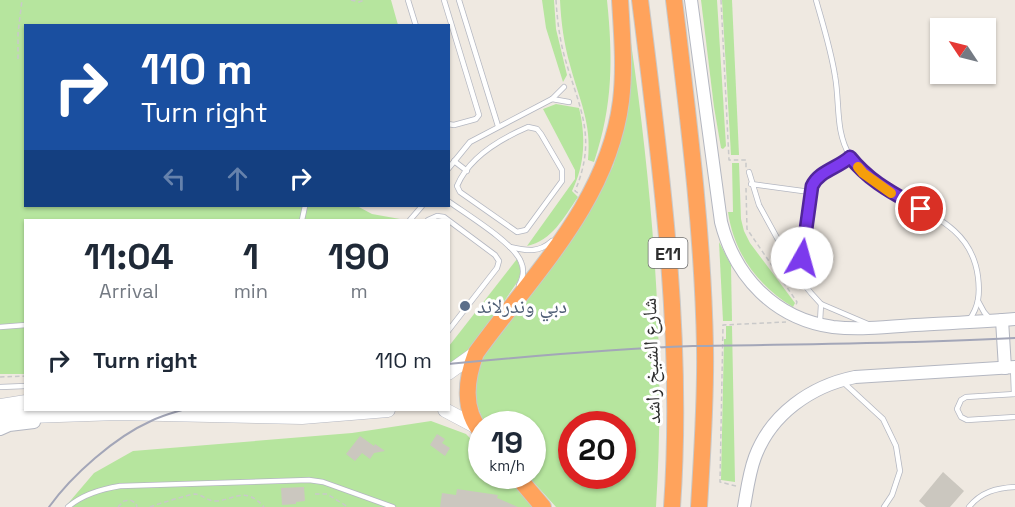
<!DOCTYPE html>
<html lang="en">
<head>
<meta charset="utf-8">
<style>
	body { margin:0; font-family:"Space Grotesk","Noto Naskh Arabic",sans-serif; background:#f2f2f3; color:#1f2937; height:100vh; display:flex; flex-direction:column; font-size:22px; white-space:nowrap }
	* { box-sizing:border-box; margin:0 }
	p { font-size:20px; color:#747a83 }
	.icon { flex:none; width:33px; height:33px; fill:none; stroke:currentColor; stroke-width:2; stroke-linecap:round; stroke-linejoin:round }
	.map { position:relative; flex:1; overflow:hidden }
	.drawer { position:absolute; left:24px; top:219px; width:426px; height:192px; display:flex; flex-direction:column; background:#fff; border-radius:0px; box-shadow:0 2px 4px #0004 }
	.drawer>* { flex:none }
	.hud { position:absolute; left:24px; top:24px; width:426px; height:183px; border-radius:0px; box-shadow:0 2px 4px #0004; background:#1a4fa0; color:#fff; overflow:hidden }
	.needle { width:39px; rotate:305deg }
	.buttons { position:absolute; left:930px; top:18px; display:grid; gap:12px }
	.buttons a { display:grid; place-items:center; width:66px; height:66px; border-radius:0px; background:#fff; box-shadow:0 2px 4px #0004; font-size:30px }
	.speed { position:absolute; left:468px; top:411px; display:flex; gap:12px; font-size:30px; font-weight:700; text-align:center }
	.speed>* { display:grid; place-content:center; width:78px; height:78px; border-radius:50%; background:#fff; box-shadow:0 2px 4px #0004; line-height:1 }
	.speed small { font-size:15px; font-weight:400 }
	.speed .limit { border:9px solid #d22; background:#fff; color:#111 }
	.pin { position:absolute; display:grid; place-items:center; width:51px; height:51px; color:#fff; margin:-26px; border:3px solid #fff; border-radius:50%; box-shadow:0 2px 6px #0007 }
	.me { position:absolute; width:66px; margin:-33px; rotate:7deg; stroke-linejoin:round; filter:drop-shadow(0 0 4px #0008) }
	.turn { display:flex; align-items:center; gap:21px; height:126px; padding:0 18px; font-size:27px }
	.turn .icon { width:78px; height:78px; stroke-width:2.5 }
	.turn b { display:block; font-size:42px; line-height:51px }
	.lanes { display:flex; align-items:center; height:57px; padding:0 18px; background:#0003; justify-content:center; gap:30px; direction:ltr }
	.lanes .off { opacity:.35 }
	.eta { display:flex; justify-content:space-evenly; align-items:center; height:102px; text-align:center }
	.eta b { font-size:36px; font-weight:700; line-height:42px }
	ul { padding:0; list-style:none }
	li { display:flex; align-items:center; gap:18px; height:78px; padding:0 18px }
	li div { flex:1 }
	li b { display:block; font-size:22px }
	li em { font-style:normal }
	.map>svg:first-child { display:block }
	.green { fill:#b6e59e; fill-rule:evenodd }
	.building { fill:#cbc7bf }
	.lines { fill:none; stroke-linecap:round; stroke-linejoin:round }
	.service-casing { stroke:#b4b7c1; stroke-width:6 }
	.tertiary-casing { stroke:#b4b7c1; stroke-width:14 }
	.secondary-casing { stroke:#b4b7c1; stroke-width:15 }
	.motorway-casing { stroke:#c9c9c9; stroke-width:18 }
	.path { stroke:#c9c9c9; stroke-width:1.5; stroke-dasharray:4.5 3; stroke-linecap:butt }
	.service { stroke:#fff; stroke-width:4.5 }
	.tertiary { stroke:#fff; stroke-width:12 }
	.secondary { stroke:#fff; stroke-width:14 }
	.motorway { stroke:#ffa35c; stroke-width:16 }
	.rail { stroke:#a3a6b8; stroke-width:2 }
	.route-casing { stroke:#51269a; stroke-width:15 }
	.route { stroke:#7c3aed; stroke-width:10 }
	.slow { stroke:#f59e0b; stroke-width:10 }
	.service-dot { fill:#5c6f8a; stroke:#fff; stroke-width:2 }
	.labels { text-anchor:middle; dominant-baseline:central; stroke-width:6; stroke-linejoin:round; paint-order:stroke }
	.shield { fill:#fff; stroke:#6d6d6d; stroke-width:1.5 }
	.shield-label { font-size:18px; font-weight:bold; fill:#2e2e2e }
	.service-label { font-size:20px; fill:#4e5e75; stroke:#fff; text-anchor:start }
	.street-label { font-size:20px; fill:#2e2e2e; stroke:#fff }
</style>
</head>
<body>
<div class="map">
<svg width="1015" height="507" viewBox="0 0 1015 507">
	<rect width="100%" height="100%" fill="#efe9e1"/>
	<!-- green -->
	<g class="green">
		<path d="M0,0H391L398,25L26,26V206H357L372,214L400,219L399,220H26L25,374H0Z"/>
		<path d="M542,0H554L556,29L567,75L563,82L546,28Z"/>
		<path d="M560,0H607C613,59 613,105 594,162L588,160C592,123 579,99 570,65C564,44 561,22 560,0Z"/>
		<path d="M701,0H717L726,146L723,149L721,148L714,107Z"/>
		<path d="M722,0H732L739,155H731Z"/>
		<path d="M631,43C653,194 666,354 656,507H556L528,476H532V424H484L474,396L479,363L590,211L613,166L618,149ZM572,424H622V476H572Z"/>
		<path d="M556,104L579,108C586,136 585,165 572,191L578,197C564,217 552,241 527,246L575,179V170L543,109Z"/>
		<path d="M732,163H739L741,219L744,231L750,243L795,303L793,307C757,285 734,253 728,212H733Z"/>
		<path d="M719,242L731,265L732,321H723Z"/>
		<path d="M517,259L521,271L518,281L479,338L467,352L449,366V346Z"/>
		<path d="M726,326H732L735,482L721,480L724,339H726Z"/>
		<path d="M431,421L466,434L481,449L482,476H506L533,507H65L94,473L133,451L352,433Z"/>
	</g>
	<!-- building -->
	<g class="building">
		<path d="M437,434L445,439L442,443L450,448L445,456L430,445Z"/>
		<path d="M360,436L374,446L375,444L385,451L374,453L370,459L362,453L355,461L346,454Z"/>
		<path d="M943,472L964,491L950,507H926L919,501Z"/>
		<path d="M304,487L305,501L296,502V504L282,505L281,488Z"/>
		<path d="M457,489L498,495L497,498L518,507H440L442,493L456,495Z"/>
	</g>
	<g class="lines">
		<defs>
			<g id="service">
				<path d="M408,0L416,26"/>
				<path d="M444,0L479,115L476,119L454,125L448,124"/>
				<path d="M459,0L498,126"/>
				<path d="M816,0C823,25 831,50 835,76C840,103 835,132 850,156C881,211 969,204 978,277C980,293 979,307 969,320"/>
				<path d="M552,99L569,102"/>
				<path d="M528,127L537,129L541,134L562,170V181L526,230L517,232L460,192L457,186C469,157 500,139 528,127Z"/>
				<path d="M454,161L467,171"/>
				<path d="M448,169L470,142L552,99L564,87"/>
				<path d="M749,172L759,205L799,278L811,293L821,304L868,324"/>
				<path d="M751,184L810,192"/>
				<path d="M448,201C466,214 514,243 521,262C525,271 523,278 519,285"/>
				<path d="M302,220L305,206"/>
				<path d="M410,220L422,206"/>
				<path d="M428,220L437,216L444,217L495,255L499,261L497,268L448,331"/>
				<path d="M510,247C527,251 539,253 552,241"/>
				<path d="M799,277L811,186C819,171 838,168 850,157"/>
				<path d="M978,301L984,312L990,319"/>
				<path d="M820,322L821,304"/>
				<path d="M0,327L26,325"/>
				<path d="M1013,367L1014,394"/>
				<path d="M844,383L883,419L896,446L900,471L892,495L884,507"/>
				<path d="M0,387L26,386"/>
				<path d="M1015,394L966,397L961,400L957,409L961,417L967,420L1015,417"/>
				<path d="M68,507C83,494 101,489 120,486L309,480L323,482L393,507"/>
				<path d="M969,507C981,492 996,488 1015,487"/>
			</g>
			<g id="tertiary">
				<path d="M691,0L721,222C735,277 775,319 833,327C859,330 888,327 915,325C948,323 982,322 1015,319"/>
				<path d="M1002,320L1005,368"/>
				<path d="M0,429L9,425L34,422"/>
				<path d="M744,507C747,490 749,473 755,457C771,414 811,386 855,377L1015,367"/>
			</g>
			<g id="secondary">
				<path d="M448,373L476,353"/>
				<path d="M0,406L26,402"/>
				<path d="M445,410L477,427"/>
				<path d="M0,417L118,413L302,417L388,410"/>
			</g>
			<g id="motorway">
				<path d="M640,0C661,167 684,338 672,507"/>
				<path d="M674,0C688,116 703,231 705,348C706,401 702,454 699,507"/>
				<path d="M482,433C462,410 466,379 476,353C533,274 608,202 621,101C625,68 622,33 620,0"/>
				<path d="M517,476L543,507"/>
			</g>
		</defs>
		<!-- service casing -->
		<use href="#service" class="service-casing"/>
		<!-- tertiary casing -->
		<use href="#tertiary" class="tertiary-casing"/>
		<!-- secondary casing -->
		<use href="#secondary" class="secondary-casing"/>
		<!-- motorway casing -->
		<use href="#motorway" class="motorway-casing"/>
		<!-- path -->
		<g class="path">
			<path d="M351,0L359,2L365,0"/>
			<path d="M556,0C557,17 559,34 563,51C577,105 599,134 575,191L578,193"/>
			<path d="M721,0L729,160H746V168"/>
			<path d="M18,59V33L22,0"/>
			<path d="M746,188L747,229L797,302L796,305"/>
			<path d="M0,377L26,376"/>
			<path d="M736,486L720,482L723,325L786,322"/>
			<path d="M315,494H327L348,507"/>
			<path d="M118,507L124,501L130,500L136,503L137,507"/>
			<path d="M150,507C154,505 191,494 195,494C203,495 209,502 217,501C238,498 246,487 264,507"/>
		</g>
		<!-- service -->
		<use href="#service" class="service"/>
		<!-- tertiary -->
		<use href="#tertiary" class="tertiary"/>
		<!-- secondary -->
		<use href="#secondary" class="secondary"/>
		<!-- motorway -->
		<use href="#motorway" class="motorway"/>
		<!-- rail -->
		<g class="rail">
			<path d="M448,364C530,356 611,349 693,346C800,344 908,344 1015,338"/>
			<path d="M49,507C72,475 115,437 151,421C161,416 172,413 182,410"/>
		</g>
	</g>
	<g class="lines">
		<defs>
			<path id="route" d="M802,258L812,186C819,171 838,168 850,157C870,182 893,193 921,209"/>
		</defs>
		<!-- route casing -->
		<use href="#route" class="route-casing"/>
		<!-- route -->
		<use href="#route" class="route"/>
		<!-- slow -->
		<path class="slow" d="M858,167L863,173L891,193"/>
	</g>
	<!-- markers -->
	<circle class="service-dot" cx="465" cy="306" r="6"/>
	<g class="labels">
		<!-- shield labels -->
		<rect class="shield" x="648.5" y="238" width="39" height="30" rx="4.5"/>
		<g class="shield-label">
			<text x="668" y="253">E11</text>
		</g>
		<!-- service labels -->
		<g class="service-label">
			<text x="477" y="306">دبي وندرلاند</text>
		</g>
		<!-- street labels -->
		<g class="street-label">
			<text transform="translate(651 361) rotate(-92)">شارع الشيخ راشد</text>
		</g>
	</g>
</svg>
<div class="buttons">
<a><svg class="needle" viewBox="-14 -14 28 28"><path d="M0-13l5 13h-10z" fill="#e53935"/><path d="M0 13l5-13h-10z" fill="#747a83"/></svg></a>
</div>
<div class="speed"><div>19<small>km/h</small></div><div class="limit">20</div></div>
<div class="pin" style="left:921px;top:209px;background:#d93025"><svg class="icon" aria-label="arrive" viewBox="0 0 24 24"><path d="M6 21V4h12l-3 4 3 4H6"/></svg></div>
<svg class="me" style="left:802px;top:258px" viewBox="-20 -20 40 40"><circle r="19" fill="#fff"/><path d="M0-13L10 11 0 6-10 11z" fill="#7c3aed"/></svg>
<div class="hud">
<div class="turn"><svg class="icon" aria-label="right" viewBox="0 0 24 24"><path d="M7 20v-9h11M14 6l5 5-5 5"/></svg><div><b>110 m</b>Turn right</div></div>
<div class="lanes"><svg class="icon off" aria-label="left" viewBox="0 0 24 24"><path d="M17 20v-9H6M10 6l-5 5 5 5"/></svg><svg class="icon off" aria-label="ahead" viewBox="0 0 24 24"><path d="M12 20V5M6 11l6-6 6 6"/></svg><svg class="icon" aria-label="right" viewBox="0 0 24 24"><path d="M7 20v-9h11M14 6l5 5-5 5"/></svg></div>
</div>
<section class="drawer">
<div class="eta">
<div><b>11:04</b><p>Arrival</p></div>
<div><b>1</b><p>min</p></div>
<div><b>190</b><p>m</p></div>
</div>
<ul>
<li><svg class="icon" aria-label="right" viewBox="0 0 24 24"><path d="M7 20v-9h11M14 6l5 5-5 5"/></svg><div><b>Turn right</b></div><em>110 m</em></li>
</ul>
</section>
</div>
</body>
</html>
